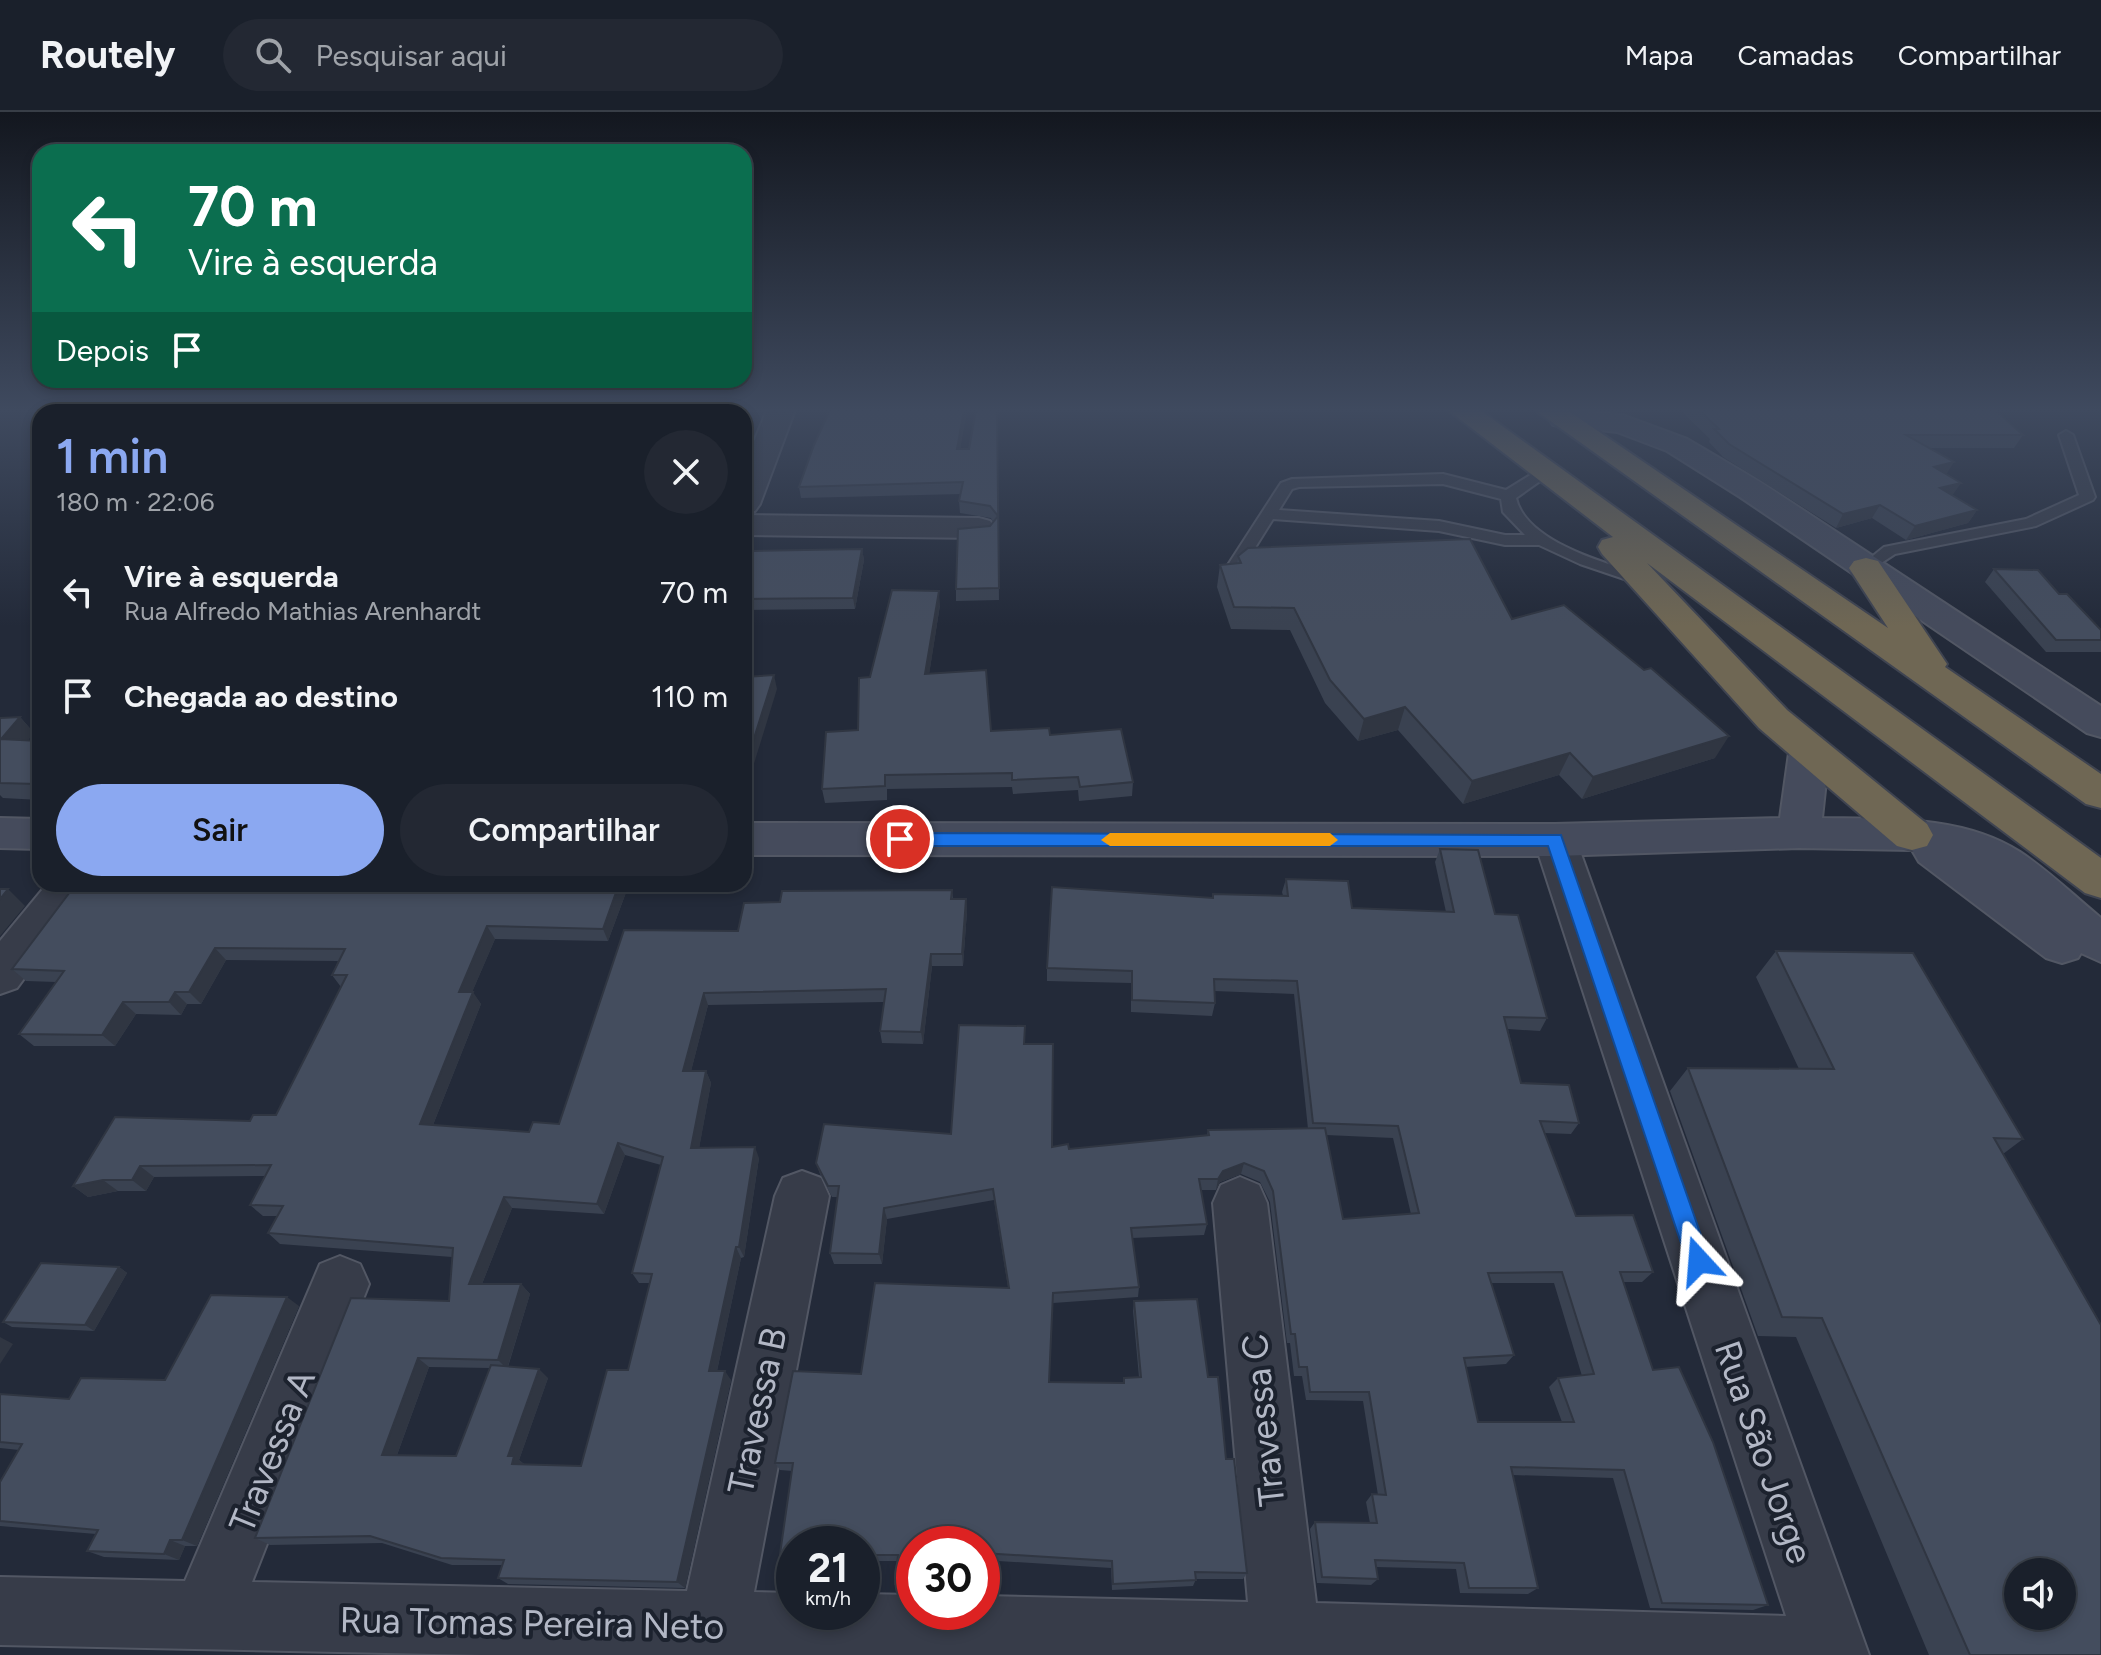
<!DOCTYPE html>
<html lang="pt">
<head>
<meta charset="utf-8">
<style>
	body { margin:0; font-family:Figtree,sans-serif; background:#232833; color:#f1f3f6; height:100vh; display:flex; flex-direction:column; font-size:30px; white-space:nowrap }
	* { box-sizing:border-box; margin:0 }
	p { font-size:26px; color:#9fa3a9 }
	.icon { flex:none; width:44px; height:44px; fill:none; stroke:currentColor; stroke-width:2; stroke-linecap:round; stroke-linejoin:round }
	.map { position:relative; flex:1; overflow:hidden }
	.drawer { position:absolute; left:32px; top:292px; width:720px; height:488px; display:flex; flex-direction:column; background:#1a202b; border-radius:24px; box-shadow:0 4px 12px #0003,0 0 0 2px #383e47 }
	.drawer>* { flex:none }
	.top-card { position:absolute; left:32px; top:32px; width:720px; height:244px; border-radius:24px; box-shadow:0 4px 12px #0003,0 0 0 2px #383e47; background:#0b6e4f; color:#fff; overflow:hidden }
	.buttons { position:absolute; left:2004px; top:1446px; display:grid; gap:16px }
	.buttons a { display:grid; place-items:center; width:72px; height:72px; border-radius:50%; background:#1a202b; box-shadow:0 4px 12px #0003,0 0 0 2px #383e47; font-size:40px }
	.speed { position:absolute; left:776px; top:1414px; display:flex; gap:16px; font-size:40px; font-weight:700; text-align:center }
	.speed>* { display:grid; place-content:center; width:104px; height:104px; border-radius:50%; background:#1a202b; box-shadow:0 4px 12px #0003,0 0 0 2px #383e47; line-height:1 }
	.speed small { font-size:20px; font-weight:400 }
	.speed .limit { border:12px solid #d22; background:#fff; color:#111 }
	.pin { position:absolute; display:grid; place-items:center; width:68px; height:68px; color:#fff; margin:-34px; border:4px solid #fff; border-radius:50%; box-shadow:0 2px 8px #0007 }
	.me { position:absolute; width:88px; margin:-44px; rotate:341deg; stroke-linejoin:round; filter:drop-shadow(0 0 6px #0008) }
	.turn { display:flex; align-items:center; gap:28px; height:168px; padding:0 24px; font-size:36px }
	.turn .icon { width:104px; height:104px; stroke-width:2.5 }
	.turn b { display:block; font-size:56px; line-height:68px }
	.then { display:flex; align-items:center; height:76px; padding:0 24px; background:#0003; gap:16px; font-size:30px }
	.round { display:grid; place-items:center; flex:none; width:84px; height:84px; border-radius:42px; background:#232833 }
	.head { display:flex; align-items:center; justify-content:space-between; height:136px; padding:0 24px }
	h1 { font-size:48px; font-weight:600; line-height:60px; color:#8ba8f1 }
	.button { display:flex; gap:16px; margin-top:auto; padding:16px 24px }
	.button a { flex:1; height:92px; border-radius:48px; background:#8ba8f1; color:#111; font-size:32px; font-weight:600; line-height:92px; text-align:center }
	.button a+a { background:#232833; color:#f1f3f6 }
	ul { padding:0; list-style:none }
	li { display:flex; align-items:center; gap:24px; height:104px; padding:0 24px }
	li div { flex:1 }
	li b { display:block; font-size:30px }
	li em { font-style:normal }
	header { display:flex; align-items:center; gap:48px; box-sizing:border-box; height:112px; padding:0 40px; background:#1a202b; border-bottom:2px solid #383e47 }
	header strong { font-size:38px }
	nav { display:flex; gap:44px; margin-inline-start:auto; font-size:28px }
	.search { width:560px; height:72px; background:#232833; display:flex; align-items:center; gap:20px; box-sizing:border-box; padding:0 28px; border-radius:44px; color:#9fa3a9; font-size:30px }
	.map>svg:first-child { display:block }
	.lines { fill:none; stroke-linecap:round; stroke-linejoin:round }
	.lane-casing { stroke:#525764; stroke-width:4 }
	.street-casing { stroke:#525764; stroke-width:4 }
	.secondary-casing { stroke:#525764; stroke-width:4 }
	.highway-casing { stroke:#3f4451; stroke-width:4 }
	.lane { fill:#373c49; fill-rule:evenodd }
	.street { fill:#373c49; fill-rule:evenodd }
	.secondary { fill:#454b5c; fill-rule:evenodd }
	.highway { fill:#6f6754; fill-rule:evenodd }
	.wall { fill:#3a4251; fill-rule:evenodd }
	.shaded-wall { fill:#303642 }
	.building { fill:#444d5e; stroke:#303642; stroke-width:2; fill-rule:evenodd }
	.route { fill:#1a73e8; stroke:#114b97; stroke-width:2 }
	.slow { fill:#f59e0b }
	.labels { text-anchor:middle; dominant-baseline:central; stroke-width:8; stroke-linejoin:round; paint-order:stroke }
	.near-street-label { font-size:36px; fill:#b2b7c5; stroke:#1c222e }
</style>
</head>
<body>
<header>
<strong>Routely</strong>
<div class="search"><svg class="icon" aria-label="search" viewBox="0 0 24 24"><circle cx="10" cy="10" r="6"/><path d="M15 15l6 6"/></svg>Pesquisar aqui</div>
<nav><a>Mapa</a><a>Camadas</a><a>Compartilhar</a></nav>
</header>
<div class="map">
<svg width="2101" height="1543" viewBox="0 0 2101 1543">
	<rect width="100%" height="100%" fill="#232a39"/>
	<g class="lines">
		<defs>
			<g id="lane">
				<path d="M2066,319L2073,323L2095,385L2093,388L2036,414L1895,442L1866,461L1858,456L1884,435L2026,407L2079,383L2059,323Z"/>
				<path d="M1545,354L1550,356V362L1516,386C1526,431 1611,453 1651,465V473L1645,474L1580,452L1539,433H1505L1439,419L1273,407L1238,463H1226L1224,459L1281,371L1292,367L1443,362L1506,378ZM1443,372L1501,387L1503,400L1525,423H1505L1439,409L1279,398L1292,377L1299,375Z"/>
			</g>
			<g id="street">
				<path d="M767,298H795L760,392L755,399L744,401V354Z"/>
				<path d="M744,403L979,406L990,409L995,416L990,423L979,426L744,423Z"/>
				<path d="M1555,712L1570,717L1576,728L1869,1543H482L0,1533V1465L185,1469L320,1152L340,1144L360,1152L369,1172L252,1470L687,1479L775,1084L783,1066L802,1059L821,1066L829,1084L754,1480L794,1481V1500H862V1482L914,1483V1500H982V1484L1248,1490L1213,1091L1221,1073L1240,1065L1259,1073L1267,1091L1316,1491L1786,1504L1534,728L1540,717Z"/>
				<path d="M47,772H94L17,876L0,882V829Z"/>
			</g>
			<g id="secondary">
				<path d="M1563,298L1622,303L1687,327L1762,371L2101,594V625L2087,621L1740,385L1667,339L1617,320L1553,313L1549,307L1553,301Z"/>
				<path d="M1809,628L1823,631L1829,641L1822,706C1886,707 1963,703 2020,740C2048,758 2074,784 2101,806V850L2081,841L2078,846L2062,851L2046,846L1919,750L1912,738L1799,736L1555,744L744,743V711L1555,712L1780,706L1789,641L1795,631Z"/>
				<path d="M0,706L40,707V737L0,736Z"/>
			</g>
			<g id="highway">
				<path d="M1448,298H1480L2101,746V786L2085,781L1647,451L1787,598L1927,712L1933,723L1927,734L1912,738L1897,734L1759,616L1602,442L1598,435L1602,428L1613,425Z"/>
				<path d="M1535,298H1567L1888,516L1849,456L1854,449L1866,446L1878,449L1947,552L1945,555L2101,662V696L2086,692Z"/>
			</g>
		</defs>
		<!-- lane casing -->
		<use href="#lane" class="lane-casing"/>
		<!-- street casing -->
		<use href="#street" class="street-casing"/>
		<!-- secondary casing -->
		<use href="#secondary" class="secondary-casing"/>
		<!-- highway casing -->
		<use href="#highway" class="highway-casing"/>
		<!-- lane -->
		<use href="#lane" class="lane"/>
		<!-- street -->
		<use href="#street" class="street"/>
		<!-- secondary -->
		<use href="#secondary" class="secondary"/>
		<!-- highway -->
		<use href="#highway" class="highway"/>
	</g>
	<!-- wall -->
	<g class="wall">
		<path d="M554,298H725L723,300H553Z"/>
		<path d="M967,298L960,337H969L997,298L999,488L956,489V477L993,410L991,406L960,401L959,389L961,382L801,386L799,375Z"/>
		<path d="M1680,298H1995L2023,323L2014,336H1930L1946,362L1952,384L1977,398L1968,411L1906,428L1872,406L1836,416L1723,345L1709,330L1710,327Z"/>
		<path d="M862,437L864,448L855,497L744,498V463Z"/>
		<path d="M1238,444L1512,507L1715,646L1582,687L1559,663L1463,692L1398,618L1358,629L1325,591L1290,518L1231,517L1217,475L1220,453L1237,452Z"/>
		<path d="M1994,457L2059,482L2101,518V540H2046L1985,470Z"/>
		<path d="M940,493L929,562L991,619L1050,623L1133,670L1132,684L1079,689L1078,678L1013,682L1012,675L887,677V688L825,691L822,677L858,618L870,565Z"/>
		<path d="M20,605L34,621L28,628L40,629V688L3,686L0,683V606Z"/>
		<path d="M1440,737L1495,802L1547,906L1540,919L1508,917L1521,971L1579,1011L1571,1022L1544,1021L1576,1104L1653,1160L1642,1170H1623L1653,1258L1768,1493L1753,1498L1650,1496L1613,1366L1513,1363L1538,1476L1528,1482L1460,1481L1456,1457L1376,1455L1378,1467L1371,1473L1317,1471L1310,1417L1315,1410L1370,1411L1366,1390L1372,1382L1378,1383L1363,1289L1306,1288L1302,1264H1294L1290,1231H1287L1270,1090L1260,1070L1241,1062L1220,1070L1216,1078H1201L1207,1112L1204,1123L1132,1126L1139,1175L1138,1185L1053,1191L1049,1270L1123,1271L1124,1266L1139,1265L1133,1199L1134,1189L1208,1265L1226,1347L1247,1461L1243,1467H1196L1193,1474L1112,1478L1111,1456L982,1448V1432H914V1478H898L895,1472L898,1449H862V1432H794V1449L785,1448L780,1442L792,1359L780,1358L775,1351L861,1262L1008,1175L994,1088L887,1107L882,1152H834L830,1141L838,1085H832L820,1062L816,1051L951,1022L1025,932L1052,1035L1069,1037L1207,1023L1208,1018L1308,1017L1294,882L1214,879L1215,891L1212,904L1131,900V871L1047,869V856L1213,786V782L1283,784L1282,780L1286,767L1352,796L1446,800L1435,750ZM1326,1023L1393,1026L1411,1102L1343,1107ZM1491,1171H1554L1582,1264L1558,1266L1549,1275L1562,1310H1478L1465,1255L1506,1252L1514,1243Z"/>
		<path d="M76,772H626L628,775L608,829L495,827L472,880L481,892L433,1013L529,1020L559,1012L738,819L780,790L952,778L953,787H966L967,799L963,854H932L923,932L882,931L880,919L884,890L708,893L691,959H706L711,971L699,1036L759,1046L744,1145L741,1146L717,1259L731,1268L685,1476L508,1472L498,1466L502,1453H452L382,1431L270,1433L255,1426L449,1189L452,1145L280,1132L268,1121L278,1104H263L250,1093L265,1064L154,1065L146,1079H118L88,1085L73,1074L250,1009L276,1003L341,875L332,863L338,849L226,848L201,892H187L181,903L136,902L115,934H34L19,922L56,870L26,869L12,857ZM625,1043L661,1053L632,1161L639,1171H650L628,1258L581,1354L524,1352L519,1348L548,1266L508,1255L530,1182L521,1172H482L512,1096L604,1102ZM429,1255L490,1256L456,1344L397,1343Z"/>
		<path d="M1776,839L2023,1027L2003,1042L2101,1543H1929L1796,1225L1758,1224L1670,979L1688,956L1799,957L1756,865Z"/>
		<path d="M119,1155L127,1161L94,1219L12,1215L3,1210Z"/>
		<path d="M299,1194L197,1434H185L179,1448L104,1445L87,1439L96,1422L0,1414V1370L19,1338L0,1336V1282L69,1287L165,1268Z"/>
	</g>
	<!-- shaded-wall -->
	<g class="shaded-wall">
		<path d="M715,298H725L723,300H714Z"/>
		<path d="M964,298H967L958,348L957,337Z"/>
		<path d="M1954,350L1946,363L1934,355Z"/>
		<path d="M1961,371L1952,384L1940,376Z"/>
		<path d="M1880,393L1872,406L1836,416L1843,402Z"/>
		<path d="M1977,398L1968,411L1906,428L1915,414Z"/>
		<path d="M862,437L864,448L855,497L853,486Z"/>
		<path d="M939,479L940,493L927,576L925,562Z"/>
		<path d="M774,563L777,577L744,684V658Z"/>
		<path d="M1405,595L1398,618L1358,629L1364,607Z"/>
		<path d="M20,605L34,621L15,643L1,627Z"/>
		<path d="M1729,624L1715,646L1582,687L1593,665Z"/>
		<path d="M1570,641L1559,663L1463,692L1472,669Z"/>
		<path d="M619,772H626L628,775L608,829L603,817Z"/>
		<path d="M8,777L25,794L0,824V787Z"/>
		<path d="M966,787L967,799L963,854L962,842Z"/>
		<path d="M487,814L495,827L467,892L459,880Z"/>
		<path d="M215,836L226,848L201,892L189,880Z"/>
		<path d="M931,842L932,854L923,932L921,920Z"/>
		<path d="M175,880L187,892L181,903L169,890Z"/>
		<path d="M473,880L481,892L429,1023L420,1012Z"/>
		<path d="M704,881L708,893L688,971L683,959Z"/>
		<path d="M123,890L136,902L115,934L102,923Z"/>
		<path d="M706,959L711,971L697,1048L691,1036Z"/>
		<path d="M618,1031L625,1043L604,1102L597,1092Z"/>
		<path d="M755,1035L759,1046L744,1145L739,1135Z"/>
		<path d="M1244,1051L1241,1062L1220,1070L1216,1078L1218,1067L1223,1059Z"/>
		<path d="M140,1054L154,1065L146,1079L132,1068Z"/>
		<path d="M103,1068L118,1079L88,1085L73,1074Z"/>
		<path d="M504,1085L512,1096L478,1182L469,1172Z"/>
		<path d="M884,1096L887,1107L882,1152L879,1142Z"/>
		<path d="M736,1135L741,1146L715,1268L709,1259Z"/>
		<path d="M119,1155L127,1161L94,1219L85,1213Z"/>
		<path d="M521,1172L530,1182L507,1257L498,1248Z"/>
		<path d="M287,1185L299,1194L197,1434L182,1428Z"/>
		<path d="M0,1225L13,1232L0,1252Z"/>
		<path d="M418,1246L429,1255L394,1351L382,1343Z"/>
		<path d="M539,1257L548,1266L519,1348L524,1352H512L508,1344Z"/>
		<path d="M725,1259L731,1268L685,1476L677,1470Z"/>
		<path d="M170,1428L185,1434L179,1448L164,1442Z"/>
	</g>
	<!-- building -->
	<g class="building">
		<path d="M554,298H625V300H553Z"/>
		<path d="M651,298H715L714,299Z"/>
		<path d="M830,298H964L957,337H969L976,298H997L999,476L956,477L958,417L990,414L998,404L990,394L959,389L963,370L799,375L814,333Z"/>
		<path d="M1699,298H1995L2023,323H1906L1954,350L1934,355L1961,371L1940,376L1977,398L1915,414L1880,393L1843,402L1729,332L1714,317H1719Z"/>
		<path d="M1470,427L1512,507L1564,493L1644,558L1651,556L1729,624L1593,665L1570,641L1472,669L1405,595L1364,607L1330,568L1294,496L1234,495L1220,453L1241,451L1238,444L1248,436Z"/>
		<path d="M862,437L853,486L744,487V463L753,439Z"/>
		<path d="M1994,457L2038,458L2059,482H2067L2101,518V528H2056Z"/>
		<path d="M892,478L939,479L925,562L986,558L991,619L1049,616L1050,623L1121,617L1133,670L1080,675L1078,665L1012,668V661L885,663V674L822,677L826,620L858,618L859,566L870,565Z"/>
		<path d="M774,563L744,658V565Z"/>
		<path d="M20,605L1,627L40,629V669L37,672L0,671V606Z"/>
		<path d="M1440,737L1478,738L1495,802L1518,803L1547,906L1504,905L1521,971L1569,973L1579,1011L1540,1009L1576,1104L1633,1103L1653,1160H1620L1653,1258L1679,1255L1713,1330L1768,1493L1662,1491L1624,1358L1511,1355L1538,1476H1469L1464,1451L1375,1448L1378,1467L1322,1465L1315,1410L1377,1411L1372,1382L1386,1383L1369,1280H1310L1307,1255H1299L1295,1222H1291L1273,1079L1264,1059L1244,1051L1223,1059L1218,1067H1199L1207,1112L1131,1116L1139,1175L1053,1181L1049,1270L1124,1271V1266L1141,1265L1134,1189L1197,1187L1208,1265H1218L1226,1347H1234L1247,1461L1195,1460L1196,1468L1113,1472L1112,1449L982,1441V1432H914V1472H895L898,1443H862V1432H794V1442H780L793,1351H775L793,1259L861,1262L875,1171L1009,1176L993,1077L884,1096L879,1142L830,1141L839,1074H828L816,1051L824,1012L951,1022L959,913L1025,914L1024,932H1053L1052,1035L1068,1032L1069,1037L1209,1023L1208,1018L1325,1016L1343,1107L1419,1101L1398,1014L1313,1011L1297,869L1214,867L1215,891L1132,888V859L1047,856L1052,775L1213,786V782L1288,784L1286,767L1348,769L1352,796L1454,800ZM1562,1160L1594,1262L1558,1266L1574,1310H1478L1464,1246L1514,1243L1488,1161Z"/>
		<path d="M76,772H619L603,817L487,814L459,880H473L420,1012L529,1020L533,1010L559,1012L624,818L738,819L744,791L780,790L782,779L952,778L951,787H966L962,842H931L921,920L880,919L886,877L704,881L683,959H706L691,1036L755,1035L739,1135H736L709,1259H725L677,1470L498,1466L504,1448L441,1446L370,1424L255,1426L351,1186L449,1189L453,1136L268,1121L283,1094L250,1093L271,1053L140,1054L132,1068H103L73,1074L115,1005L250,1009L253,1003H276L347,863H332L345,837L215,836L189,880H175L169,890H123L102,923L19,922L64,859L12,857ZM618,1031L663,1045L632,1161L652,1162L628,1258H607L581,1354L512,1352L514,1344H508L539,1257L491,1253L456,1344L382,1343L418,1246L498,1248L521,1172H469L504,1085L597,1092Z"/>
		<path d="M0,777H8L0,787Z"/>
		<path d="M1776,839L1913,841L2023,1027L1994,1026L2101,1213V1543H1970L1822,1206L1782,1205L1688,956L1834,957ZM2018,1460H2062V1504H2018Z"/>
		<path d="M41,1151L119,1155L85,1213L3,1210Z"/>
		<path d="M211,1183L287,1185L182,1428H170L164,1442L87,1439L98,1418L0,1409V1370L22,1332L0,1330V1282L69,1287L81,1266L165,1268Z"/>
	</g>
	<!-- sky -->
	<linearGradient id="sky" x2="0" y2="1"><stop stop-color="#13171f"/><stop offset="0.58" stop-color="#3f4a5f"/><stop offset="1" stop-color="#3f4a5f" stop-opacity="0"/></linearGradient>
	<rect width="2101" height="514" fill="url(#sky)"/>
	<!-- route -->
	<path class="route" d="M900,721L1561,723L1710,1149L1707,1157L1699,1160L1690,1157L1687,1149L1548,734H900L891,727Z"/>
	<!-- slow -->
	<path class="slow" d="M1110,721H1330L1338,728L1330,734H1110L1101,728Z"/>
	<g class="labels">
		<!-- near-street labels -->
		<g class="near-street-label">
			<text transform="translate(757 1299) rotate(-78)">Travessa B</text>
			<text transform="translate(1263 1308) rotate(-96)">Travessa C</text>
			<text transform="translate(272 1339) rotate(-68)">Travessa A</text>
			<text transform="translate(1764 1340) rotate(71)">Rua São Jorge</text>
			<text transform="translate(532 1511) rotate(1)">Rua Tomas Pereira Neto</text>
		</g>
	</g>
</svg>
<div class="buttons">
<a><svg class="icon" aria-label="sound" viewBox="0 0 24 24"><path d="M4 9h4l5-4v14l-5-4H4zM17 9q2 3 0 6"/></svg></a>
</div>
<div class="speed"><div>21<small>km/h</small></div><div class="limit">30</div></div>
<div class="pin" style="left:900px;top:727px;background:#d93025"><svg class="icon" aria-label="arrive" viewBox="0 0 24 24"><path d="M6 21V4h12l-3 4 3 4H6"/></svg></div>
<svg class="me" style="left:1699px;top:1149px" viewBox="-20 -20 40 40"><path d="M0-17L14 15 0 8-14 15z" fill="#1a73e8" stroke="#fff" stroke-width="4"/></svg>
<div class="top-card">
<div class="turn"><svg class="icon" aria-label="left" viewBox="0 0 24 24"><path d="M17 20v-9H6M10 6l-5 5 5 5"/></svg><div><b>70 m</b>Vire à esquerda</div></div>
<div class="then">Depois<svg class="icon" aria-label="arrive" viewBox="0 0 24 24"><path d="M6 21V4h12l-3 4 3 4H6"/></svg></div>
</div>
<section class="drawer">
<div class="head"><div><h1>1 min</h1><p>180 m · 22:06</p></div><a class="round"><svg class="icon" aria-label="close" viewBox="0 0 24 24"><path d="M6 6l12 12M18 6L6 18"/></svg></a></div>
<ul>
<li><svg class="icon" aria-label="left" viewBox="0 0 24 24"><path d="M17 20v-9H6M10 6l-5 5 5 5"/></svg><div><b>Vire à esquerda</b><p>Rua Alfredo Mathias Arenhardt</p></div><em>70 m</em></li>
<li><svg class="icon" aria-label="arrive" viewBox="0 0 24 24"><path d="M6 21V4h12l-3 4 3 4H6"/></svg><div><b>Chegada ao destino</b></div><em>110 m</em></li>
</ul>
<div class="button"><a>Sair</a><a>Compartilhar</a></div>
</section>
</div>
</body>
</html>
